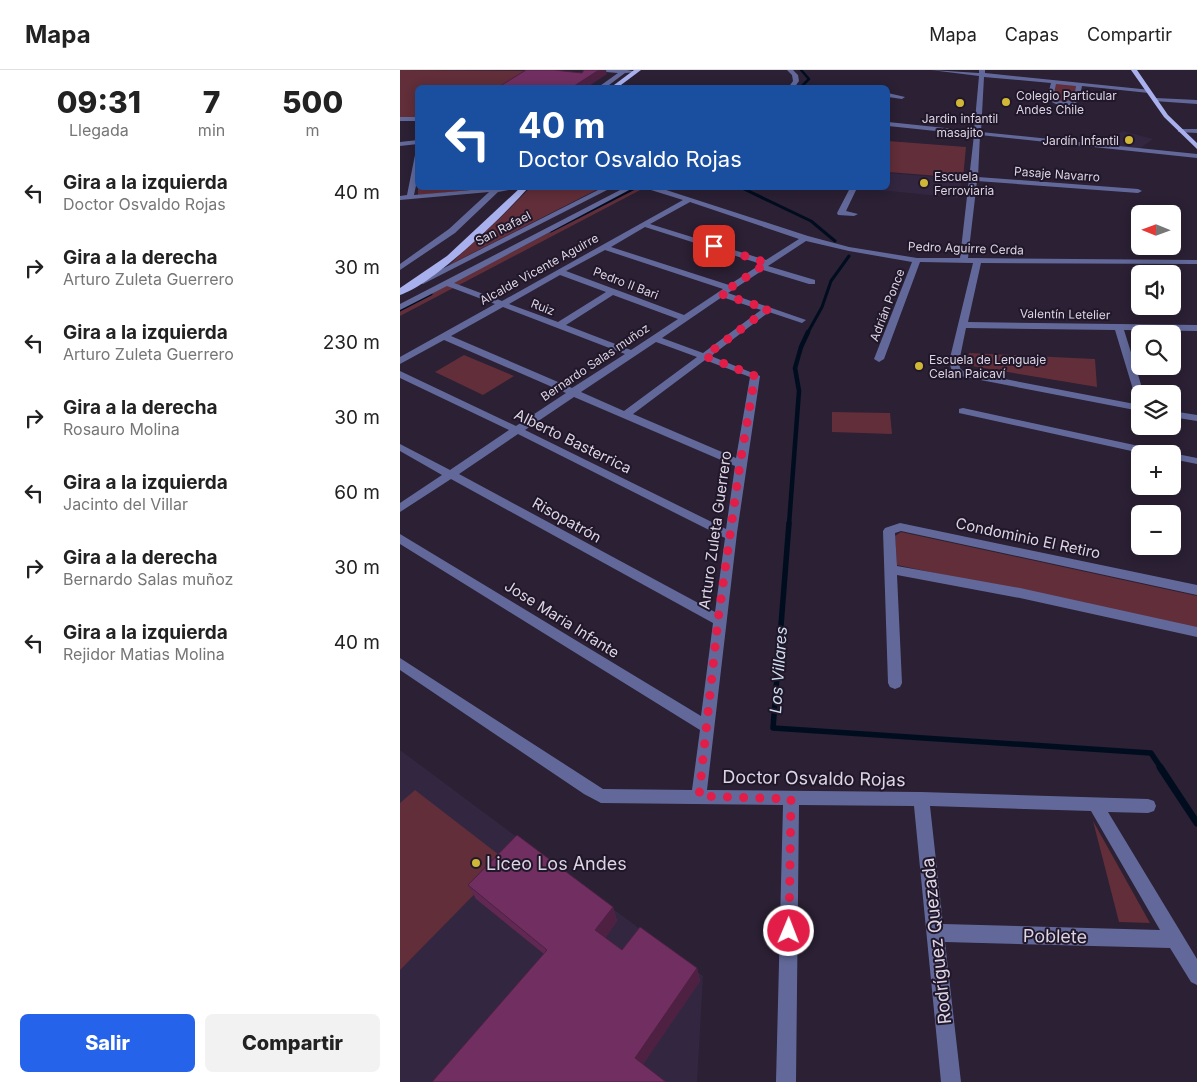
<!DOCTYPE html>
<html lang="es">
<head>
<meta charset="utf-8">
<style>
	body { margin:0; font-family:Inter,sans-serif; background:#f2f2f2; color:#222; height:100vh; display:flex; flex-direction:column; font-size:19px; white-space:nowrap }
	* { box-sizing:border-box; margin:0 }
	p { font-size:16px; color:#767676 }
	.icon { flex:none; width:28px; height:28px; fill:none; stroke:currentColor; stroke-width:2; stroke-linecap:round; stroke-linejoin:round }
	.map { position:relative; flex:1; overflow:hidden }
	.panel { display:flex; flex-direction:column; background:#fff; width:400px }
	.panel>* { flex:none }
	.top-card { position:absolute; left:15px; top:15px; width:475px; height:105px; border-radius:8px; box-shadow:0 2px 12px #0003; background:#1a4fa0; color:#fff; overflow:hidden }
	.needle { width:32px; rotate:271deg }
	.fabs { position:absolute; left:731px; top:135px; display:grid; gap:10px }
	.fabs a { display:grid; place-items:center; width:50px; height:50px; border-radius:8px; background:#fff; box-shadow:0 2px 12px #0003; font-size:25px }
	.pin { position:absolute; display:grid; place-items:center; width:42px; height:42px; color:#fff; margin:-21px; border-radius:10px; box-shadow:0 2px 8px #0006 }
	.me { position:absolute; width:55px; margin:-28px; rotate:1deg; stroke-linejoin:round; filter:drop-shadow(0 0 4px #0008) }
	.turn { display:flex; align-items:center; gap:18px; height:105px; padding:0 20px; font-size:22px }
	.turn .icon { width:65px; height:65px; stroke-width:2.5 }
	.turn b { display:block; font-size:35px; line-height:42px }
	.eta { display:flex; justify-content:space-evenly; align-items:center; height:85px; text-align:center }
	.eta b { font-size:30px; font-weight:800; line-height:35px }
	.action { display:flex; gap:10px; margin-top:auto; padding:10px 20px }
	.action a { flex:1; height:58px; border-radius:8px; background:#2563eb; color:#fff; font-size:20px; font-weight:800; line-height:58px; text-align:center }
	.action a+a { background:#f2f2f2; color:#222 }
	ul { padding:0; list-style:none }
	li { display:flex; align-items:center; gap:15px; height:75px; padding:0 20px }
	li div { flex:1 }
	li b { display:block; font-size:19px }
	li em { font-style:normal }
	header { display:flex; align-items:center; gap:30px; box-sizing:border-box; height:70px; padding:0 25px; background:#fff; border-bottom:1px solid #e0e0e0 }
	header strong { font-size:24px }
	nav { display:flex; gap:28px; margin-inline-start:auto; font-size:18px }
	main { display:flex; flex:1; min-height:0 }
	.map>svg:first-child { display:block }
	.built { fill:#332640 }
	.green { fill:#612e39 }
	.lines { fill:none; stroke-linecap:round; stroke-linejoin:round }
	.stream-far4 { stroke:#000d1f; stroke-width:2.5 }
	.stream-far3 { stroke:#000d1f; stroke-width:3 }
	.stream-far2 { stroke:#000d1f; stroke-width:4.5 }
	.stream-far1 { stroke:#000d1f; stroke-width:5.5 }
	.stream { stroke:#000d1f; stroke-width:7 }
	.minor { fill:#62699a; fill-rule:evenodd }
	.major { fill:#a8b1ee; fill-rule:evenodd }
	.wall { fill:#602853 }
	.shaded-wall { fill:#4e2143 }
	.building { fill:#702f60; stroke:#4e2143 }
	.route { stroke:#e11d48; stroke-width:9; stroke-dasharray:0 16.2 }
	.poi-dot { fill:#d0b836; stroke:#21172a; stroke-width:2 }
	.labels { text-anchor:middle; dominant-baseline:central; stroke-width:4; stroke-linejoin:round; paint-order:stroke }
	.far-poi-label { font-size:12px; fill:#dcd5e3; stroke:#21172a; text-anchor:start }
	.far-street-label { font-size:12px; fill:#dcd5e3; stroke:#21172a }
	.street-label { font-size:15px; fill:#dcd5e3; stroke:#21172a }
	.water-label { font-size:16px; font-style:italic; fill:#cedeee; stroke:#21172a }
	.near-street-label { font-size:18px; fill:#dcd5e3; stroke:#21172a }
	.near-poi-label { font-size:18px; fill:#dcd5e3; stroke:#21172a; text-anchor:start }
</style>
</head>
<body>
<header>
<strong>Mapa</strong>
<nav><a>Mapa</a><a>Capas</a><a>Compartir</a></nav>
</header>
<main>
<section class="panel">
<div class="eta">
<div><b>09:31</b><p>Llegada</p></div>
<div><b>7</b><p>min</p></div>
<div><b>500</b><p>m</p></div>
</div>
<ul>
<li><svg class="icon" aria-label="left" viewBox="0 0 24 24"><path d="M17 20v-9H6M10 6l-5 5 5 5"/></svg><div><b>Gira a la izquierda</b><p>Doctor Osvaldo Rojas</p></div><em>40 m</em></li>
<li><svg class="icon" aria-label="right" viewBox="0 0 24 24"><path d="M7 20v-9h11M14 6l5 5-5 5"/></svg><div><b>Gira a la derecha</b><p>Arturo Zuleta Guerrero</p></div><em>30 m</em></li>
<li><svg class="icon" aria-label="left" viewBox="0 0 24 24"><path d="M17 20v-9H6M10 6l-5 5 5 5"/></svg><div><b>Gira a la izquierda</b><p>Arturo Zuleta Guerrero</p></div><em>230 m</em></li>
<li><svg class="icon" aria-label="right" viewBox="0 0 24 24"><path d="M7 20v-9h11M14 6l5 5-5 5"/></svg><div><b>Gira a la derecha</b><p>Rosauro Molina</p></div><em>30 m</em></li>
<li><svg class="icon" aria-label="left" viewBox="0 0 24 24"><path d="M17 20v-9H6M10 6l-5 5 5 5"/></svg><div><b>Gira a la izquierda</b><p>Jacinto del Villar</p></div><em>60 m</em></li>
<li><svg class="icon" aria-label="right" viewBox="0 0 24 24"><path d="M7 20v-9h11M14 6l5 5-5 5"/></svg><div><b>Gira a la derecha</b><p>Bernardo Salas muñoz</p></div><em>30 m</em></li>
<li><svg class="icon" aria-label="left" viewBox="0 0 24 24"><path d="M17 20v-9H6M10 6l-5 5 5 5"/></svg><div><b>Gira a la izquierda</b><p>Rejidor Matias Molina</p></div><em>40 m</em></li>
</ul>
<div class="action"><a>Salir</a><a>Compartir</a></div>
</section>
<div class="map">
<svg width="797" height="1012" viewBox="0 0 797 1012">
	<rect width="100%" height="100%" fill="#2b2034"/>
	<!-- built -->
	<g class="built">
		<path d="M723,61L753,69L736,81L704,71Z"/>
		<path d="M488,103L562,109L558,128L460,118H488Z"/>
		<path d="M0,680L303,906L297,1012H0Z"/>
	</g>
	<!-- green -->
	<g class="green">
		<path d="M0,0L137,1L110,17L18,18L17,47H0Z"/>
		<path d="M656,12L677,15L675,29C668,35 659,32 652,28Z"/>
		<path d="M488,71L566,77L563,108L488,102Z"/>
		<path d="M18,118H91L18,125Z"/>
		<path d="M130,118H200L49,195L100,148Z"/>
		<path d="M235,118H244L0,246V240Z"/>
		<path d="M569,283L695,289L697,317L566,295Z"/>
		<path d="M64,285L114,306L83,325L35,302Z"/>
		<path d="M432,342L490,343L492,364L432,362Z"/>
		<path d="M501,462L797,526V559L497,495L495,466Z"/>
		<path d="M15,720L107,791L0,900V733Z"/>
		<path d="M693,751L750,853L719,852Z"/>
	</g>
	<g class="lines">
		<!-- stream-far4 -->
		<path class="stream-far4" d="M400,18L409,9L401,0"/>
		<!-- stream-far3 -->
		<g class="stream-far3">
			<path d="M342,118L411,151L435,171"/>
			<path d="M151,161L235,118"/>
			<path d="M0,240L31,224"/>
			<path d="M407,264L422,237L431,211L449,186"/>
		</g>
		<!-- stream-far2 -->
		<path class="stream-far2" d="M389,454L399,321L395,298L401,277L408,262"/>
		<!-- stream-far1 -->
		<path class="stream-far1" d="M389,453L373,658L751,683L761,698"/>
		<!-- stream -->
		<path class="stream" d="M760,697L797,753"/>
		<!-- minor -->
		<g class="minor">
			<path d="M182,0H227L238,2L225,3L205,18H197L218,3Z"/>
			<path d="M387,0H393L398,5L399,11L394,18H388L393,11L392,5Z"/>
			<path d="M531,0L579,3V0H585V3L751,20L749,23L682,16L679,31C668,38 656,37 647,28L651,13L584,7L581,62L797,84V88L580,65L578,107L738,119L742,121L738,123L577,111L568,188L797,190V194L581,193L568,252L797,255V261L724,260L744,324H740V329L735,326L715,260L566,258L559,292L560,298L563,301L740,335V341L560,306L552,301L549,292L573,193L520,192L484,289L479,292L474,289L512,192L449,181L406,171L368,196L415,210V214H409L363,200L328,223L406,250L402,253L369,242L311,286L360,306L337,463L307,720L521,722L748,729L754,731L756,736L754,741L748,743L708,742L797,889V915L791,912L770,878L545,872L561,1012H541L514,736L399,735L396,1012H376L383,735L201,733L184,724L0,600V588L203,719L292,720L300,660L0,474V464L301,646L313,553L51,409L0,442V433L42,405L0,381V374L50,400L109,360L0,308V301L116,356L166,323L44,270L0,294V287L95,234L47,216L0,240V234L224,118H233L54,213L102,231L283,130L251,120V118H260L408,166L449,177L517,188H560L574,65L488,56V52L574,61L579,6ZM656,14L676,16L674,29L664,32L653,28ZM290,132L399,169L366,190L250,154ZM245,157L361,194L329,215L211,177ZM205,180L323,219L284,245L166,201ZM160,205L206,222L158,252L109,234ZM213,225L278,249L231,280L166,255ZM322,227L361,240L303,283L262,268ZM103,237L225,284L172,318L51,266ZM256,272L297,287L224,341L181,322ZM305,290L350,307L336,388L233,344ZM174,327L335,396L326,459L125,360ZM118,364L325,468L315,542L59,404ZM530,736L691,741L760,860L543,854Z"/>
			<path d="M488,23L505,27L502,29L488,27Z"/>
			<path d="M756,28L797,30V34L754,31Z"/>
			<rect x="0" y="47" width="18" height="4"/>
			<path d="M780,59H797V63L778,62V60Z"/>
			<path d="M18,70V74L0,76V72Z"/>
			<path d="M18,83V106L14,125L94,118H119L98,122L55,163L0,200V194L49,159L89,122L0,130V126L7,125L15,85Z"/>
			<path d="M202,118H211L23,214L16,212Z"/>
			<path d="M450,118H457L446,141L458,144L454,146L438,145L437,143Z"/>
			<path d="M563,338L762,381L767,384H745L559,343V339Z"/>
			<path d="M772,341L797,345V351L772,347Z"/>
			<path d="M772,383L797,388V394L772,389V384H768Z"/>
			<path d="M500,453L797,515V525L501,461L495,463L497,496L620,518L797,557V567L620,528L497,505L502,613L500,617L495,619L490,617L488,613L483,461L485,458Z"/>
		</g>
		<!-- major -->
		<g class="major">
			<path d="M234,0H241L217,18H210Z"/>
			<path d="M731,0H737L768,45L797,73V79L764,47Z"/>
			<path d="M120,118H128C103,146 34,214 0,225V218L47,186Z"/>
		</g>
	</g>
	<!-- wall -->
	<path class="wall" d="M68,815L213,837L217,851L205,868L222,880L297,898L300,911L243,994L32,1012L144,884L76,829Z"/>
	<!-- shaded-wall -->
	<g class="shaded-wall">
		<path d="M199,0H206L207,4L186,18H171Z"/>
		<path d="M213,837L217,851L201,874L195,860Z"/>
		<path d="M297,898L300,911L240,999L235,988Z"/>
	</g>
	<!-- building -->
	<g class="building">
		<path d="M126,0H154L182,3L184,0H199L171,18H97Z"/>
		<path d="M117,765L213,837L195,860L222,880L240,857L297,898L235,988L266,1012H32L147,880L68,815Z"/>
	</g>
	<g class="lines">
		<!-- route -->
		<path class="route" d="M314,176L367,193L321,224L368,239L305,286L355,306L340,394L318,550L299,726L391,729L389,861"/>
	</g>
	<!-- markers -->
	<g class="poi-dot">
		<circle cx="606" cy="32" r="5"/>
		<circle cx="560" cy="33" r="5"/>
		<circle cx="729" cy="70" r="5"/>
		<circle cx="524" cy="113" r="5"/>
		<circle cx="519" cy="296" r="5"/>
		<circle cx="76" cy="793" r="5"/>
	</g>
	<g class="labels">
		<!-- far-poi labels -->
		<g class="far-poi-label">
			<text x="616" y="25">Colegio Particular<tspan x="616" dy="14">Andes Chile</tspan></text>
			<text x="560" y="48" text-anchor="middle">Jardin infantil<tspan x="560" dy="14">masajito</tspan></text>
			<text x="719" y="70" text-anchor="end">Jardín Infantil</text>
			<text x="534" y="106">Escuela<tspan x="534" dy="14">Ferroviaria</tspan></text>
			<text x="529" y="289">Escuela de Lenguaje<tspan x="529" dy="14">Celan Paicaví</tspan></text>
		</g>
		<!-- far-street labels -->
		<g class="far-street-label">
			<text transform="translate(657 104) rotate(4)">Pasaje Navarro</text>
			<text transform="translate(103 158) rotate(-27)">San Rafael</text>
			<text transform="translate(566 178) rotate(2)">Pedro Aguirre Cerda</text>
			<text transform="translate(139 199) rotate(-29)">Alcalde Vicente Aguirre</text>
			<text transform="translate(226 213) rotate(21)">Pedro II Bari</text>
			<text transform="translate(487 235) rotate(-69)">Adrián Ponce</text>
			<text transform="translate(143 237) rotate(21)">Ruiz</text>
			<text transform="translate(665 244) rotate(1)">Valentín Letelier</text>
			<text transform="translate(195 292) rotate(-34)">Bernardo Salas muñoz</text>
		</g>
		<!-- street labels -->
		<g class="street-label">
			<text transform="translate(173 371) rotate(26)">Alberto Basterrica</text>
			<text transform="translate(167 450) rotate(29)">Risopatrón</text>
			<text transform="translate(315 460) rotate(-82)">Arturo Zuleta Guerrero</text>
			<text transform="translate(628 468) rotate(12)">Condominio El Retiro</text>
			<text transform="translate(162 549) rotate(32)">Jose Maria Infante</text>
		</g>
		<!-- water labels -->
		<g class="water-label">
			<text transform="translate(378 600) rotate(-86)">Los Villares</text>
		</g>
		<!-- near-street labels -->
		<g class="near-street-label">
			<text transform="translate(414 708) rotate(1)">Doctor Osvaldo Rojas</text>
			<text transform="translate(655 866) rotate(1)">Poblete</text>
			<text transform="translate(536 871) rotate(-96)">Rodríguez Quezada</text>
		</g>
		<!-- near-poi labels -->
		<g class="near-poi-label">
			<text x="86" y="793">Liceo Los Andes</text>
		</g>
	</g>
</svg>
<div class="fabs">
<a><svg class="needle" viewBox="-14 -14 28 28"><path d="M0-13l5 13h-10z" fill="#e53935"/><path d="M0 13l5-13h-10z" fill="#767676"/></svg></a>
<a><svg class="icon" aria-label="sound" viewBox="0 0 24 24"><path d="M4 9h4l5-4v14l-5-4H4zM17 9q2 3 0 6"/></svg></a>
<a><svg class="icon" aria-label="search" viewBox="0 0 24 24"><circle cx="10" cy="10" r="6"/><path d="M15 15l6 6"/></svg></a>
<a><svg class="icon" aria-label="layers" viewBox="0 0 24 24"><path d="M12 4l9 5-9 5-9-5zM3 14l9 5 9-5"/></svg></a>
<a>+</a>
<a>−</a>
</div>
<div class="pin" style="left:314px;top:176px;background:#d93025"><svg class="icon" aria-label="arrive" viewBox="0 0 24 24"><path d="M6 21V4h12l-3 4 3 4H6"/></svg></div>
<svg class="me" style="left:389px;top:861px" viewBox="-20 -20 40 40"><circle r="17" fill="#e11d48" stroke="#fff" stroke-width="3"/><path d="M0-11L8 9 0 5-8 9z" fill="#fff"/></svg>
<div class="top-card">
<div class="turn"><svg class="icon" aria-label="left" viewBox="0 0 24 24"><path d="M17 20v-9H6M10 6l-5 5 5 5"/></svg><div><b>40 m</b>Doctor Osvaldo Rojas</div></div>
</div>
</div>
</main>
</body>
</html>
